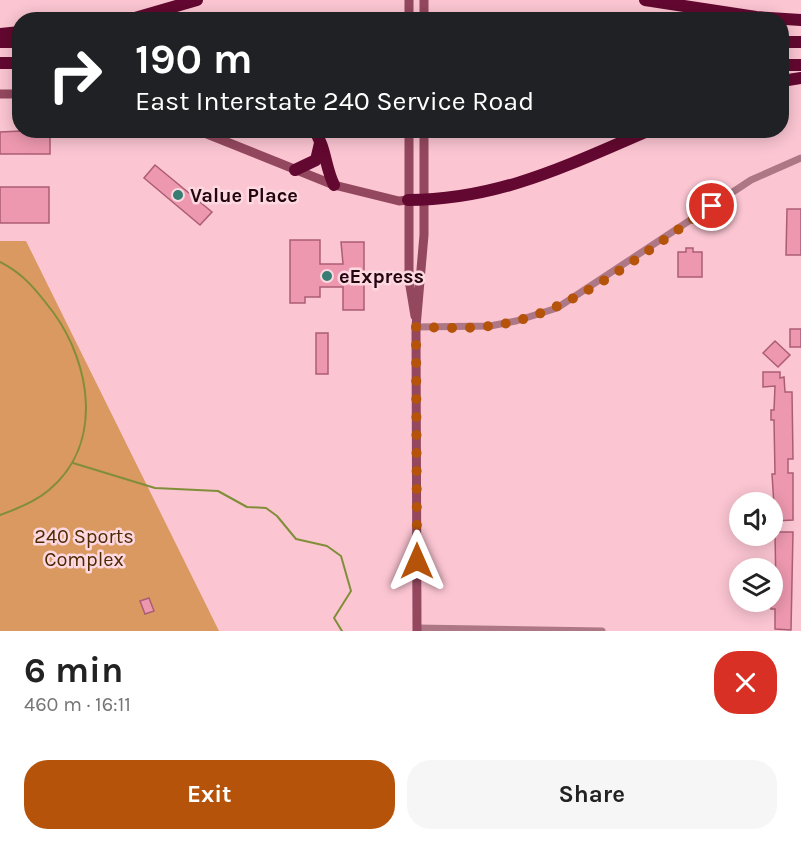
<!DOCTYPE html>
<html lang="en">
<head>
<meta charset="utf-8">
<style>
	body { margin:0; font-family:Karla,sans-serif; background:#f6f6f6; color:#222; height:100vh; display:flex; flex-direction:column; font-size:22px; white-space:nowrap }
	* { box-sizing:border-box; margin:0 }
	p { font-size:20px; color:#767676 }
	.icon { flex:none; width:33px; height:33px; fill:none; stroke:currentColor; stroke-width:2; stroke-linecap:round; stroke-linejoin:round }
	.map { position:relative; height:631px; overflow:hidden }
	.details { display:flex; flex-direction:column; background:#fff; flex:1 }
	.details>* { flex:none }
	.hud { position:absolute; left:12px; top:12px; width:777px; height:126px; border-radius:24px; box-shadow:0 3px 15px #0003; background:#202124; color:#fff; overflow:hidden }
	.fabs { position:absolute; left:729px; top:492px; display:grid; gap:12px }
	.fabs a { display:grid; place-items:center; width:54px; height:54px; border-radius:50%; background:#fff; box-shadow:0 3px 15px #0003; font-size:30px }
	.pin { position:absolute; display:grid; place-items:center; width:51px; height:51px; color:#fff; margin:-26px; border:3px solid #fff; border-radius:50%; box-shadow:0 2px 6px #0007 }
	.me { position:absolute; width:66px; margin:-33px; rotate:0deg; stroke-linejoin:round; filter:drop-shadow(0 0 4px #0008) }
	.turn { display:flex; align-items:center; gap:21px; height:126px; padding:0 24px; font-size:27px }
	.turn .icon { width:78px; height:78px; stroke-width:2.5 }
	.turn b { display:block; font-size:42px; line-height:51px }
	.round { display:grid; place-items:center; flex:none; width:63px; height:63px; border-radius:24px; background:#f6f6f6 }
	.head { display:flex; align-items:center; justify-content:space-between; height:102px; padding:0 24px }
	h1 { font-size:36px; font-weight:700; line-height:45px }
	.cta { display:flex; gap:12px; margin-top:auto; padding:12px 24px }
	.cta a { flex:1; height:69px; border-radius:24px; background:#b45309; color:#fff; font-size:24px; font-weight:700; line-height:69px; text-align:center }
	.cta a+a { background:#f6f6f6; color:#222 }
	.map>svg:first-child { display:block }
	.green { fill:#d99960 }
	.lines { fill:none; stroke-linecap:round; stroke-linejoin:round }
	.stream { stroke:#808e39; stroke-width:2 }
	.building { fill:#ed98af; stroke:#ac5d74; stroke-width:1.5 }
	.street { stroke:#ad7785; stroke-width:7 }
	.secondary { stroke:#94485f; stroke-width:9 }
	.highway { stroke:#630830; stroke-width:12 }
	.route { stroke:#b45309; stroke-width:10; stroke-dasharray:0 18 }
	.poi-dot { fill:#387d73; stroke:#fdd8e1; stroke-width:2 }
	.labels { text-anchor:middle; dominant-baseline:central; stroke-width:5; stroke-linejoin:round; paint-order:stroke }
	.poi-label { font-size:20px; font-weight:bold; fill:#230610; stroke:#fdd8e1; text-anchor:start }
	.park-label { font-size:20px; fill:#4d2900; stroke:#fdd8e1 }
</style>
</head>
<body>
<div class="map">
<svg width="801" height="631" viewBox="0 0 801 631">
	<rect width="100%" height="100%" fill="#fbc5d2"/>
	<!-- green -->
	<path class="green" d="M0,241H26L219,631H0Z"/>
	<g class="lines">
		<!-- stream -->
		<g class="stream">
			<path d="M0,262C24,274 37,291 53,312C91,364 104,444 49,490C35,502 17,509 0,515"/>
			<path d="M73,463L155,488L218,491L247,507L266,508L277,516L296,539L327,546L341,556L351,591L334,618L342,631"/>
		</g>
	</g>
	<!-- building -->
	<g class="building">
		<path d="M44,130L50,132V154H0V132Z"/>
		<path d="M155,165L212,212L200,225L144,178Z"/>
		<rect x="0" y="187" width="49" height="36"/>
		<path d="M787,209H801V255H786Z"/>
		<path d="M290,240H320V264H343L341,242H364V310H343V287H320V297H305V303H290Z"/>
		<path d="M686,248H693V252H702V277H678V252H686Z"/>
		<rect x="790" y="329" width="11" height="18"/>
		<rect x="316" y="333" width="12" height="41"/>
		<path d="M775,341L790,355L778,367L763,353Z"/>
		<path d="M763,372H780V378L784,377L785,392H792L793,459H788V473H793V520L775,521L772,474H775L774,420H771V410H774L775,386L763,387Z"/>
		<path d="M775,532H793L791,630L775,629V609H771V602L772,593H776Z"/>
		<path d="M149,598L154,611L145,614L140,601Z"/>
	</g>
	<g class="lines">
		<!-- street -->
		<g class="street">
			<path d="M416,327L490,326L516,321L557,308L751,180L801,158"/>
			<path d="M417,628L602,631"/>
		</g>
		<!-- secondary -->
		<g class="secondary">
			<path d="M409,0V20"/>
			<path d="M424,0V20"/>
			<path d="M0,94H20"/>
			<path d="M197,130L334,185L399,201L408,200"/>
			<path d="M409,130V280L415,316"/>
			<path d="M417,631L416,327L424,235V130"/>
		</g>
		<!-- highway -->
		<g class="highway">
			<path d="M645,0L756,17L801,20"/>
			<path d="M128,20L197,0"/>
			<path d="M0,34L20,32"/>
			<path d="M0,42H20"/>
			<path d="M782,42H801"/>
			<path d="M0,63H20"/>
			<path d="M782,65H801"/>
			<path d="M782,81L801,78"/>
			<path d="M314,130C326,147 325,167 334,185"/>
			<path d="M295,170L316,160L320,143"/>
			<path d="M408,200C499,200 568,165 650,130"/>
		</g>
	</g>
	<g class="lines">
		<!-- route -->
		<path class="route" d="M417,561L416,327C450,328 484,330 516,321C582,305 654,245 712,206"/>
	</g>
	<!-- markers -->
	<g class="poi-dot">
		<circle cx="178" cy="195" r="6"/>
		<circle cx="327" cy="276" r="6"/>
	</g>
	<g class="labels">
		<!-- poi labels -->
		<g class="poi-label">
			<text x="190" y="195">Value Place</text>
			<text x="339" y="276">eExpress</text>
		</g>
		<!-- park labels -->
		<g class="park-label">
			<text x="84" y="536">240 Sports<tspan x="84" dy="23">Complex</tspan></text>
		</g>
	</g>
</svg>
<div class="fabs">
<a><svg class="icon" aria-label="sound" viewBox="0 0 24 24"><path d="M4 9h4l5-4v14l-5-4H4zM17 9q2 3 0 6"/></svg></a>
<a><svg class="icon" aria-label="layers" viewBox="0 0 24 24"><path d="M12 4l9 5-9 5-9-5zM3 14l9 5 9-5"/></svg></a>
</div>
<div class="pin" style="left:712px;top:206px;background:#d93025"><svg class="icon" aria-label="arrive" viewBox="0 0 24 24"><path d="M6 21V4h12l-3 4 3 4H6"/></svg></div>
<svg class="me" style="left:417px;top:561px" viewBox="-20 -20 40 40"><path d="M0-17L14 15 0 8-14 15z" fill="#b45309" stroke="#fff" stroke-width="4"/></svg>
<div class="hud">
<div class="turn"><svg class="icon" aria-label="right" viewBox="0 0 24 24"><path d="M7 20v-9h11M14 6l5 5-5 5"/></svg><div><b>190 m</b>East Interstate 240 Service Road</div></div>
</div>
</div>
<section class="details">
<div class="head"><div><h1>6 min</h1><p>460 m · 16:11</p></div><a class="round" style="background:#d93025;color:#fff"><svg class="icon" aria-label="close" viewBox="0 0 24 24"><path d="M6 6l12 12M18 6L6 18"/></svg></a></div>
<div class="cta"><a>Exit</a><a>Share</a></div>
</section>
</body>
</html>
